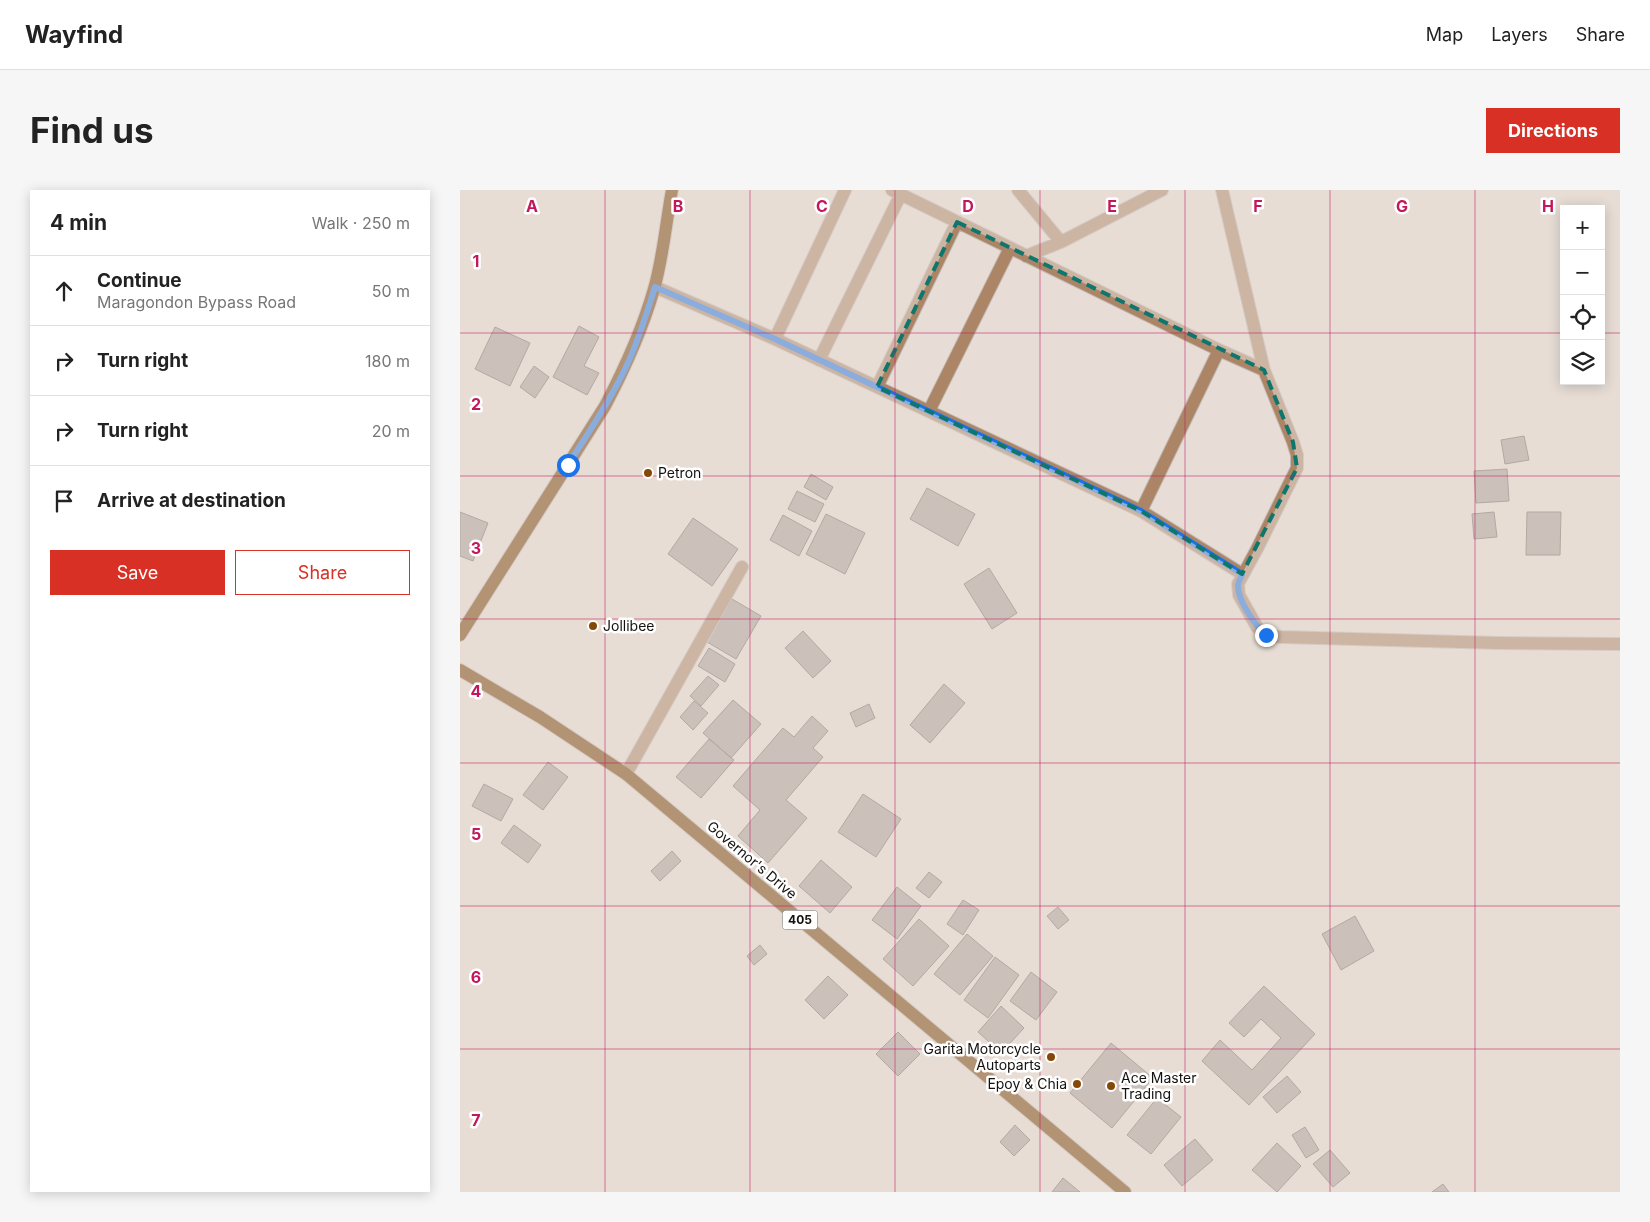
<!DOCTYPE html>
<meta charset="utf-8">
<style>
:root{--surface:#fff;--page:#f6f6f6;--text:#222;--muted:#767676;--line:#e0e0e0;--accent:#d93025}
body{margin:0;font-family:Inter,sans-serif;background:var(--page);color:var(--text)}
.controls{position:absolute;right:15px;top:15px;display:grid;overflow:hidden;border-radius:0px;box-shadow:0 2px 12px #0003}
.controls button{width:45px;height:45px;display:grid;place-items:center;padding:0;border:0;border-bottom:1px solid var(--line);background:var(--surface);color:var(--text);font:25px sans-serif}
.stop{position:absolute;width:15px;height:15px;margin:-11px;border:4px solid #1a73e8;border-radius:50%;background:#fff}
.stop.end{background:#1a73e8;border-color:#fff;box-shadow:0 1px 5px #0008}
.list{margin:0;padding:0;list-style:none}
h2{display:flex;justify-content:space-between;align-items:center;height:65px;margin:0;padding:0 20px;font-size:21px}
h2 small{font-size:16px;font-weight:400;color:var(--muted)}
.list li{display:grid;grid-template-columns:32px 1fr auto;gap:15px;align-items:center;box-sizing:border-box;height:70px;padding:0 20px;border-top:1px solid var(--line)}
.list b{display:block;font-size:19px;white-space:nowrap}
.list p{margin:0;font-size:16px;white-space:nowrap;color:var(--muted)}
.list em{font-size:16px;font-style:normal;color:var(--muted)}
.actions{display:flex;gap:10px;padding:15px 20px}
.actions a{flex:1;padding:11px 0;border:1px solid var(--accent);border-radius:0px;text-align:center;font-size:18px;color:var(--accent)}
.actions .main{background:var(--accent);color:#fff}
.icon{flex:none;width:28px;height:28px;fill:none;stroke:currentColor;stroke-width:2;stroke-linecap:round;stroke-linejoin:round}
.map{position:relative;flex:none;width:1160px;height:1002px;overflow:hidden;border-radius:0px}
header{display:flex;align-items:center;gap:30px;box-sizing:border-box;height:70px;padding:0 25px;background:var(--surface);border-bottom:1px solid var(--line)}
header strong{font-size:24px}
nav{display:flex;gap:28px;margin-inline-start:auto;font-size:18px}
.intro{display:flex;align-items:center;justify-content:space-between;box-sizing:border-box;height:120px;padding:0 30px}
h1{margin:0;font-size:35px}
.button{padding:12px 22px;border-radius:0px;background:var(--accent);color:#fff;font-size:18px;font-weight:700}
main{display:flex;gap:30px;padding:0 30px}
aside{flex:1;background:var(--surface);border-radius:0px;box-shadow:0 2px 12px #0003}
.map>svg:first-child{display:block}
</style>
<header>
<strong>Wayfind</strong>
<nav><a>Map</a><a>Layers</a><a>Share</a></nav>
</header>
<div class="intro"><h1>Find us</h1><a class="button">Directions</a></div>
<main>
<aside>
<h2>4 min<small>Walk · 250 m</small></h2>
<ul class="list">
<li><svg class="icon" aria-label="ahead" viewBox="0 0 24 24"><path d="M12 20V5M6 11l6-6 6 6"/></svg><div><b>Continue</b><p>Maragondon Bypass Road</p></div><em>50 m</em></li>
<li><svg class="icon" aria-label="right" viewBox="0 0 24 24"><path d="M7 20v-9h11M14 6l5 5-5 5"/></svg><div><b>Turn right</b></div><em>180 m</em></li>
<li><svg class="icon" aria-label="right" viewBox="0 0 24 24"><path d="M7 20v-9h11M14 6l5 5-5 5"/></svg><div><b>Turn right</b></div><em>20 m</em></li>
<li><svg class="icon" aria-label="arrive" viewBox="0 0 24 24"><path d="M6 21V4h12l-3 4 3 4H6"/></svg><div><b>Arrive at destination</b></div></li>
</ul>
<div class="actions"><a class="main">Save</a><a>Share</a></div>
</aside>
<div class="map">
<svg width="1160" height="1002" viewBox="0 0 1160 1002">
<rect width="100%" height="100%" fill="#e7ddd6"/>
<path fill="#a9a099" stroke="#736b65" d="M119,136l20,11 -15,29 15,7 -12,22 -34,-18z
M35,137l35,16 -20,43 -35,-17z
M74,176l15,11 -14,21 -15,-11z
M1064,246l5,24 -24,4 -4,-24z
M1047,279l2,32 -33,2 -2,-32z
M351,284l22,13 -7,13 -22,-13z
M467,298l48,26 -17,32 -48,-27z
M337,301l27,13 -9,18 -27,-13z
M0,322l28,11 -15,38 -13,-5z
M1034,322l3,25 -23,2 -2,-25z
M1067,322h34l-1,43h-34z
M366,324l39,19 -20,41 -39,-20z
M323,325l29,16 -13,25 -29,-16z
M233,328l45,31 -26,37 -44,-32z
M529,378l28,45 -25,16 -28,-45z
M272,409l29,17 -25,43 -29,-17z
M343,441l28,30 -18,17 -28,-30z
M249,458l26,16 -10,18 -27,-16z
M248,486l11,9 -18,21 -11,-10z
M484,494l21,19 -35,40 -20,-18z
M273,510l28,24 -30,34 -28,-25z
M234,511l14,12 -15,17 -13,-13z
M409,514l6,14 -19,9 -6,-14z
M352,526l16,15 -15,17 10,9 -37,43 21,18 -39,45 -30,-27 22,-26 -27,-24 50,-58 11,9z
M249,549l25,21 -33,38 -25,-21z
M88,572l20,15 -25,33 -20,-15z
M24,594l29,15 -12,22 -29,-15z
M403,604l38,25 -25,38 -38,-25z
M54,635l27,20 -13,18 -27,-20z
M212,661l9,10 -21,20 -9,-10z
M361,670l31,27 -22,26 -31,-27z
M469,682l13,10 -13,16 -13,-10z
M437,697l24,19 -24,33 -25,-19z
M503,710l16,10 -16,25 -16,-11z
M598,717l11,13 -11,9 -11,-13z
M895,726l19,35 -33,19 -19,-36z
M459,729l30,27 -36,40 -30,-27z
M507,744l26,22 -33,39 -26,-21z
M300,755l7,9 -13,11 -7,-9z
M535,767l24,18 -31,43 -24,-18z
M571,782l26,20 -21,28 -26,-19z
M368,786l20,19 -24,24 -19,-19z
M804,796l51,48 -66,71 -47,-44 18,-21 32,30 29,-32 -20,-19 -17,18 -15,-14z
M541,816l23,22 -23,25 -23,-21z
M438,842l22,22 -22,22 -22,-22z
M651,853l42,35 -41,50 -42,-35z
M827,886l14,16 -24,21 -14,-16z
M697,908l24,19 -30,37 -24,-19z
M555,935l15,15 -16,16 -14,-14z
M845,937l14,23 -13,8 -14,-23z
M735,949l18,21 -31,26 -18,-21z
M817,953l24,23 -24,26 -25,-22z
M870,960l20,23 -17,14 -20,-23z
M603,988l17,14h-28z
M983,994l6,8h-17z"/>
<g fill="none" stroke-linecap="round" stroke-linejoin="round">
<g stroke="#c1b8b2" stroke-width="14">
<path id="minor" d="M558,0l43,52
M762,0l42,180 29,72 4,13v13l-40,81 -19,35 1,11 18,32 8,8 16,2 218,6 121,1
M566,66l35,-14 101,-52
M195,97l120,52 366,172 78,-161 -327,-160
M315,149l70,-149
M759,160l45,20
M359,170l82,-166
M417,197l80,-165
M469,221l81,-163
M681,321l101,63
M166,584l116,-207"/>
</g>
<g stroke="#c1b8b2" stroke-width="14">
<path id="major" d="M0,445l145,-229c20,-38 37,-75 49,-117 9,-31 12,-67 18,-99
M0,480l80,47 86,57 499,418"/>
</g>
<use href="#minor" stroke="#ac8566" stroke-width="12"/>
<use href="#major" stroke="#723c00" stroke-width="12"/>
</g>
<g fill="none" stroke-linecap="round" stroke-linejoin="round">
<path stroke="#1a73e8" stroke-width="6" d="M108,275c20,-32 41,-62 57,-96 13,-26 21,-54 30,-82l120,52 366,172 101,63c-1,4 -4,8 -4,12 0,15 17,39 28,49"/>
</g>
<path d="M0 0H1160V1002H0ZM497,32l307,148 29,72 4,26 -55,106 -101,-63 -264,-124z" fill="#e7ddd6" fill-opacity=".55" fill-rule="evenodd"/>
<path fill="none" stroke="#0f766e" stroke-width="4" stroke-dasharray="10 6" stroke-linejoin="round" d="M497,32l307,148 29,72 4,26 -55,106 -101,-63 -264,-124z"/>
<path fill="none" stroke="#c2185b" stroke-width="1" stroke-opacity="0.55" d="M145,0v1002M290,0v1002M435,0v1002M580,0v1002M725,0v1002M870,0v1002M1015,0v1002M0,143h1104M1141,143h19M0,286h1160M0,429h1160M0,573h1160M0,716h1160M0,859h1160"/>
<g fill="#854806" stroke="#fff" stroke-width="2">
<circle cx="188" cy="283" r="5"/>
<circle cx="133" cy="436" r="5"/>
<circle cx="591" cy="867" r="5"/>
<circle cx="617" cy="894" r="5"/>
<circle cx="651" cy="896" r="5"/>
</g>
<g text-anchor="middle" stroke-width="5" stroke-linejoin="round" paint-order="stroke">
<rect fill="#fff" stroke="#5a5856" stroke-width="1" x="322.5" y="720.5" width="35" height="19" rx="4"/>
<g font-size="12" font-weight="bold" fill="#14110e">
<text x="340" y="734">405</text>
</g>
<g font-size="14" fill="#14110e" stroke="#fff" text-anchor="start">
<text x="198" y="288">Petron</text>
<text x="143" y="441">Jollibee</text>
<text x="581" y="864" text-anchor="end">Garita Motorcycle<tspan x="581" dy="16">Autoparts</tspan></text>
<text x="661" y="893">Ace Master<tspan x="661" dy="16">Trading</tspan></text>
<text x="607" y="899" text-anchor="end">Epoy &amp; Chia</text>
</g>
<g font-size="14" fill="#14110e" stroke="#fff">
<text transform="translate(292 670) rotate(40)" y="5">Governor's Drive</text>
</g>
</g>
<g font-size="16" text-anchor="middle" font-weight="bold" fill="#c2185b" stroke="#fff" stroke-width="5" stroke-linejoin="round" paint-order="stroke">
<text x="72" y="22">A</text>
<text x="218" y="22">B</text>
<text x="362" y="22">C</text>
<text x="508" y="22">D</text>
<text x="652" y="22">E</text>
<text x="798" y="22">F</text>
<text x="942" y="22">G</text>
<text x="1088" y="22">H</text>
<text x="16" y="77">1</text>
<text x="16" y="220">2</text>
<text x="16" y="364">3</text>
<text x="16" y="507">4</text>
<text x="16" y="650">5</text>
<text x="16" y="793">6</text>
<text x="16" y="936">7</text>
</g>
</svg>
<div class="controls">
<button>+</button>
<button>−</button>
<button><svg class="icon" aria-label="locate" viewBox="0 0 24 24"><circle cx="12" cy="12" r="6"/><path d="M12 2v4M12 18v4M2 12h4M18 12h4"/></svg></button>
<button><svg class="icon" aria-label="layers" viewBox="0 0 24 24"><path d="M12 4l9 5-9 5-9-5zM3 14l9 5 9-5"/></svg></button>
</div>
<div class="stop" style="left:108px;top:275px"></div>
<div class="stop end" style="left:806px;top:445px"></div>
</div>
</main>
